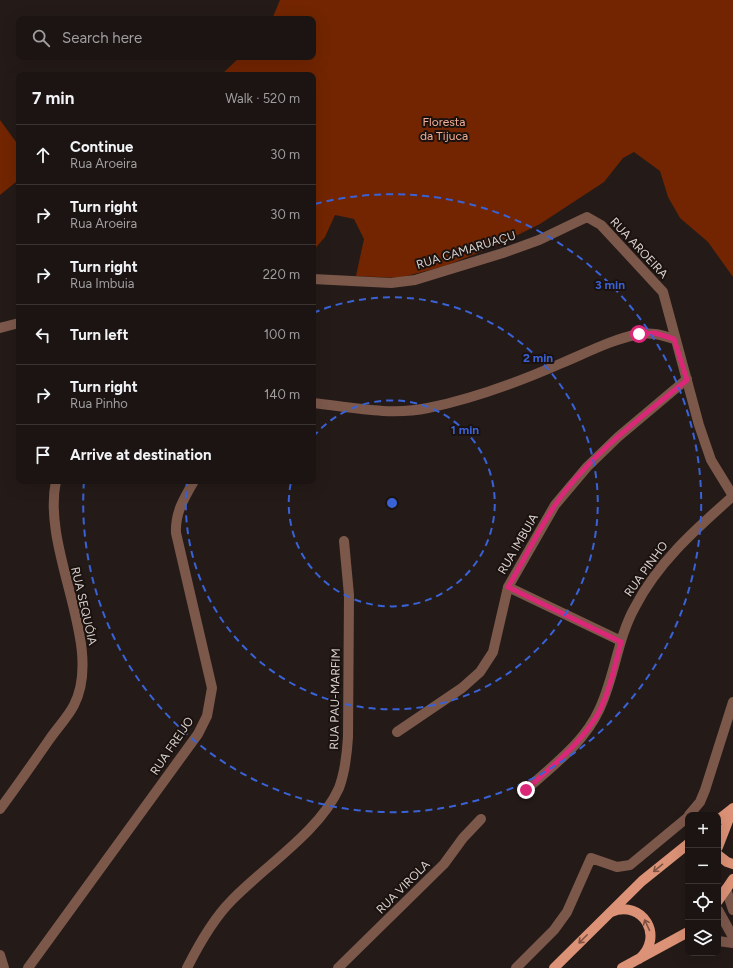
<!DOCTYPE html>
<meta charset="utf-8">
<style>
:root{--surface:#1b1412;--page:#241d1b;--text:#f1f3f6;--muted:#a09e9f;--line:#393332}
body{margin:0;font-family:Figtree,sans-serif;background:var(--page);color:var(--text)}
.controls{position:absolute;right:12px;bottom:12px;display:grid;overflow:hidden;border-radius:8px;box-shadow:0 4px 16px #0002}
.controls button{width:36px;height:36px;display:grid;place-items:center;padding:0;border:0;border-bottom:1px solid var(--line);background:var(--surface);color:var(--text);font:20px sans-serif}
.stop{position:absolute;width:12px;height:12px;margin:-9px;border:3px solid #db2777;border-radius:50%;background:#fff}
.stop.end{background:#db2777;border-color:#fff;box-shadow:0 1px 4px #0008}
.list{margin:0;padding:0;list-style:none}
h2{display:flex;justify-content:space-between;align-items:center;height:52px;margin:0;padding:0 16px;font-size:17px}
h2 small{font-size:13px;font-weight:400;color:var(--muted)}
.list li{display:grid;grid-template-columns:26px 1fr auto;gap:12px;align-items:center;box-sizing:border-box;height:60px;padding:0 16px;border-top:1px solid var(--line)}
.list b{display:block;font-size:15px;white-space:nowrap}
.list p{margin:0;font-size:13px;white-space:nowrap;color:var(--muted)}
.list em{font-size:13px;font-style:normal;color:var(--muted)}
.icon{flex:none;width:22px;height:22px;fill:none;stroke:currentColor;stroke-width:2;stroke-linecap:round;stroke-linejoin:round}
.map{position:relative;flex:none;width:733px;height:968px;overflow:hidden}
.search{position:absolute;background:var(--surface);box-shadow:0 4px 16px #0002;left:16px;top:16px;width:300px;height:44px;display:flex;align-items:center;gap:10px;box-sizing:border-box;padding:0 14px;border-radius:8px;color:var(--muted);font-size:15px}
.panel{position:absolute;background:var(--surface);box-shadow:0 4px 16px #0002;left:16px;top:72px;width:300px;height:412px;border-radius:8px}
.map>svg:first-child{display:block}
</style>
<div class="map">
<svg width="733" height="968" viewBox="0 0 733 968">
<rect width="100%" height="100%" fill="#241b18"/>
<path fill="#722500" d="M280,0h453v277l-25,-35 -28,-24 -12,-21 -8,-26 -26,-19 -11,6 -19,24 -64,42 -47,23 -48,19 -46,12 -43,-2 8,-37 -10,-20 -19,-4 -10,22 -12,14v-176h-92l19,-18h73v-38h-41z
M0,120l19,26 -3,36 -16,13z"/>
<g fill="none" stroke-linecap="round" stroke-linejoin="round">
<path stroke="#7c584b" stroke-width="10" d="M313,279l78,4 24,-3 88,-27 36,-13 48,-23 14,8 62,67 36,133 12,35 22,36
M0,328l19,-5
M313,403c37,4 77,13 115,5 44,-9 93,-27 134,-45 24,-10 51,-24 77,-29 13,-2 23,1 35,5
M508,587l113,54
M397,732l65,-44 18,-16 13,-20 15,-65 47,-82 32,-38 31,-30 69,-58
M526,790c26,-24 58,-47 73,-80 16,-33 18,-71 36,-103 23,-45 61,-78 98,-111
M0,809c17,-23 33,-46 49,-69 8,-12 19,-23 25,-35 31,-60 -33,-154 -18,-224
M689,815l11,-13 5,-12 28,-88
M726,889l7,21
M718,910l15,27
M718,941l15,2
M0,955l4,13
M28,968l170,-234 9,-18 5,-28 -36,-155c-1,-20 8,-35 18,-52
M187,968c12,-24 26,-49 45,-68 32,-33 88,-69 107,-112 6,-16 8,-34 9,-51l1,-142 -5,-54
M338,968l106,-104 19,-26 18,-19
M516,968l38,-38 13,-18 24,-54 26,9 13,-2 58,-48"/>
<path stroke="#dc9276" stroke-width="10" d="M718,820l14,-11
M718,847l15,-39
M718,855l9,7 6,2
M718,901l15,-22
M611,912c32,-13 54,25 28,47
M554,968l88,-87 46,-37
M622,968l66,-36"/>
</g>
<defs><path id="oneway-shaft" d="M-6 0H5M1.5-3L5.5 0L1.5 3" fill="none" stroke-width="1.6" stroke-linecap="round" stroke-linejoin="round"/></defs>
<g stroke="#7c5242">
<use href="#oneway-shaft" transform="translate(658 868) rotate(141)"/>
<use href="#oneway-shaft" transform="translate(647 925) rotate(-115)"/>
<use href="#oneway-shaft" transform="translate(583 939) rotate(135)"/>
</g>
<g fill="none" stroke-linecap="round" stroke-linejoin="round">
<path stroke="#db2777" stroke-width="5" d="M526,790c26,-24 56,-47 73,-78 11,-22 16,-47 22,-70l-113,-55c16,-27 30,-56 47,-82 34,-50 86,-87 132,-125l-13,-41 -19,-6 -16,1"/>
</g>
<g fill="none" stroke="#3962d7" stroke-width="2" stroke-dasharray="7 5">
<path d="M313 437A103 103 0 1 1 291 482"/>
<path d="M313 313A206 206 0 1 1 187 481"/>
<path d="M315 204A309 309 0 1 1 84 481"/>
</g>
<g text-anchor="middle" stroke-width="4" stroke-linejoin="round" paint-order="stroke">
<g font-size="12" fill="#f2ae95" stroke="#1b120f">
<text x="444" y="126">Floresta<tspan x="444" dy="14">da Tijuca</tspan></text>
</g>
<g font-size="12" fill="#d8d2cf" stroke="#1b120f">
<text transform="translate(639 248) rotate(47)" y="4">RUA AROEIRA</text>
<text transform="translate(466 250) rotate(-17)" y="4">RUA CAMARUAÇU</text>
<text transform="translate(518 544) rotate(-60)" y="4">RUA IMBUIA</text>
<text transform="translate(646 569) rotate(-54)" y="4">RUA PINHO</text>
<text transform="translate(84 606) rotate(77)" y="4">RUA SEQUÓIA</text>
<text transform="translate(335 699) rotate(-89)" y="4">RUA PAU-MARFIM</text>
<text transform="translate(172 746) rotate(-56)" y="4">RUA FREIJO</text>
<text transform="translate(403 887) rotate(-45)" y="4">RUA VIROLA</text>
</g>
</g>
<circle cx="392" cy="503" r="6" fill="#3962d7" stroke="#1b120f" stroke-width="2"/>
<g font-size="12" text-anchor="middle" font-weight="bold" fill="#3962d7" stroke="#1b120f" stroke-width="4" stroke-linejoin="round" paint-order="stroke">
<text x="610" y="289">3 min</text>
<text x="538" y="362">2 min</text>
<text x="465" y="434">1 min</text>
</g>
</svg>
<div class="controls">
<button>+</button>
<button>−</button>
<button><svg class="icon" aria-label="locate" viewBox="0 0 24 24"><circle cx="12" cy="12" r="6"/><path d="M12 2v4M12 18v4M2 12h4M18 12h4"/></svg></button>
<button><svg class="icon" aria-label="layers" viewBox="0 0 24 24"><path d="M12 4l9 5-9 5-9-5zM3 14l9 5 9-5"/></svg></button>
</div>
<div class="stop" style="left:639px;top:334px"></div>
<div class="stop end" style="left:526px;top:790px"></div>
<div class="search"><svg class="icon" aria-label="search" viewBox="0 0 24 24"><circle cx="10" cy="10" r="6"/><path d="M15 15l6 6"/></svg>Search here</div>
<section class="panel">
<h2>7 min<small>Walk · 520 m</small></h2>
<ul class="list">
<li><svg class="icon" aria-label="ahead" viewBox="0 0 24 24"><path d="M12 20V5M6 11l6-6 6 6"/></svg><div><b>Continue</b><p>Rua Aroeira</p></div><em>30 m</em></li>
<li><svg class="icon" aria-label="right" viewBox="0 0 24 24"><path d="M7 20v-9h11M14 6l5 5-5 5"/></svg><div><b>Turn right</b><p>Rua Aroeira</p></div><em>30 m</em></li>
<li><svg class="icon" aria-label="right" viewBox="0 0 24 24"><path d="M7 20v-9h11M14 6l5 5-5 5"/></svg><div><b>Turn right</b><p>Rua Imbuia</p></div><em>220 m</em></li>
<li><svg class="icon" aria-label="left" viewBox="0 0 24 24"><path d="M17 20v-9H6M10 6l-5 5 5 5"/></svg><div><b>Turn left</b></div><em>100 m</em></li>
<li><svg class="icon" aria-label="right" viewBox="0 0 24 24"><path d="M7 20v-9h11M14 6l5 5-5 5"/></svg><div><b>Turn right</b><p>Rua Pinho</p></div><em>140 m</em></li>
<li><svg class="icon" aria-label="arrive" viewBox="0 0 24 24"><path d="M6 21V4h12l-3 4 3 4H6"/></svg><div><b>Arrive at destination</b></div></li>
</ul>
</section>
</div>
